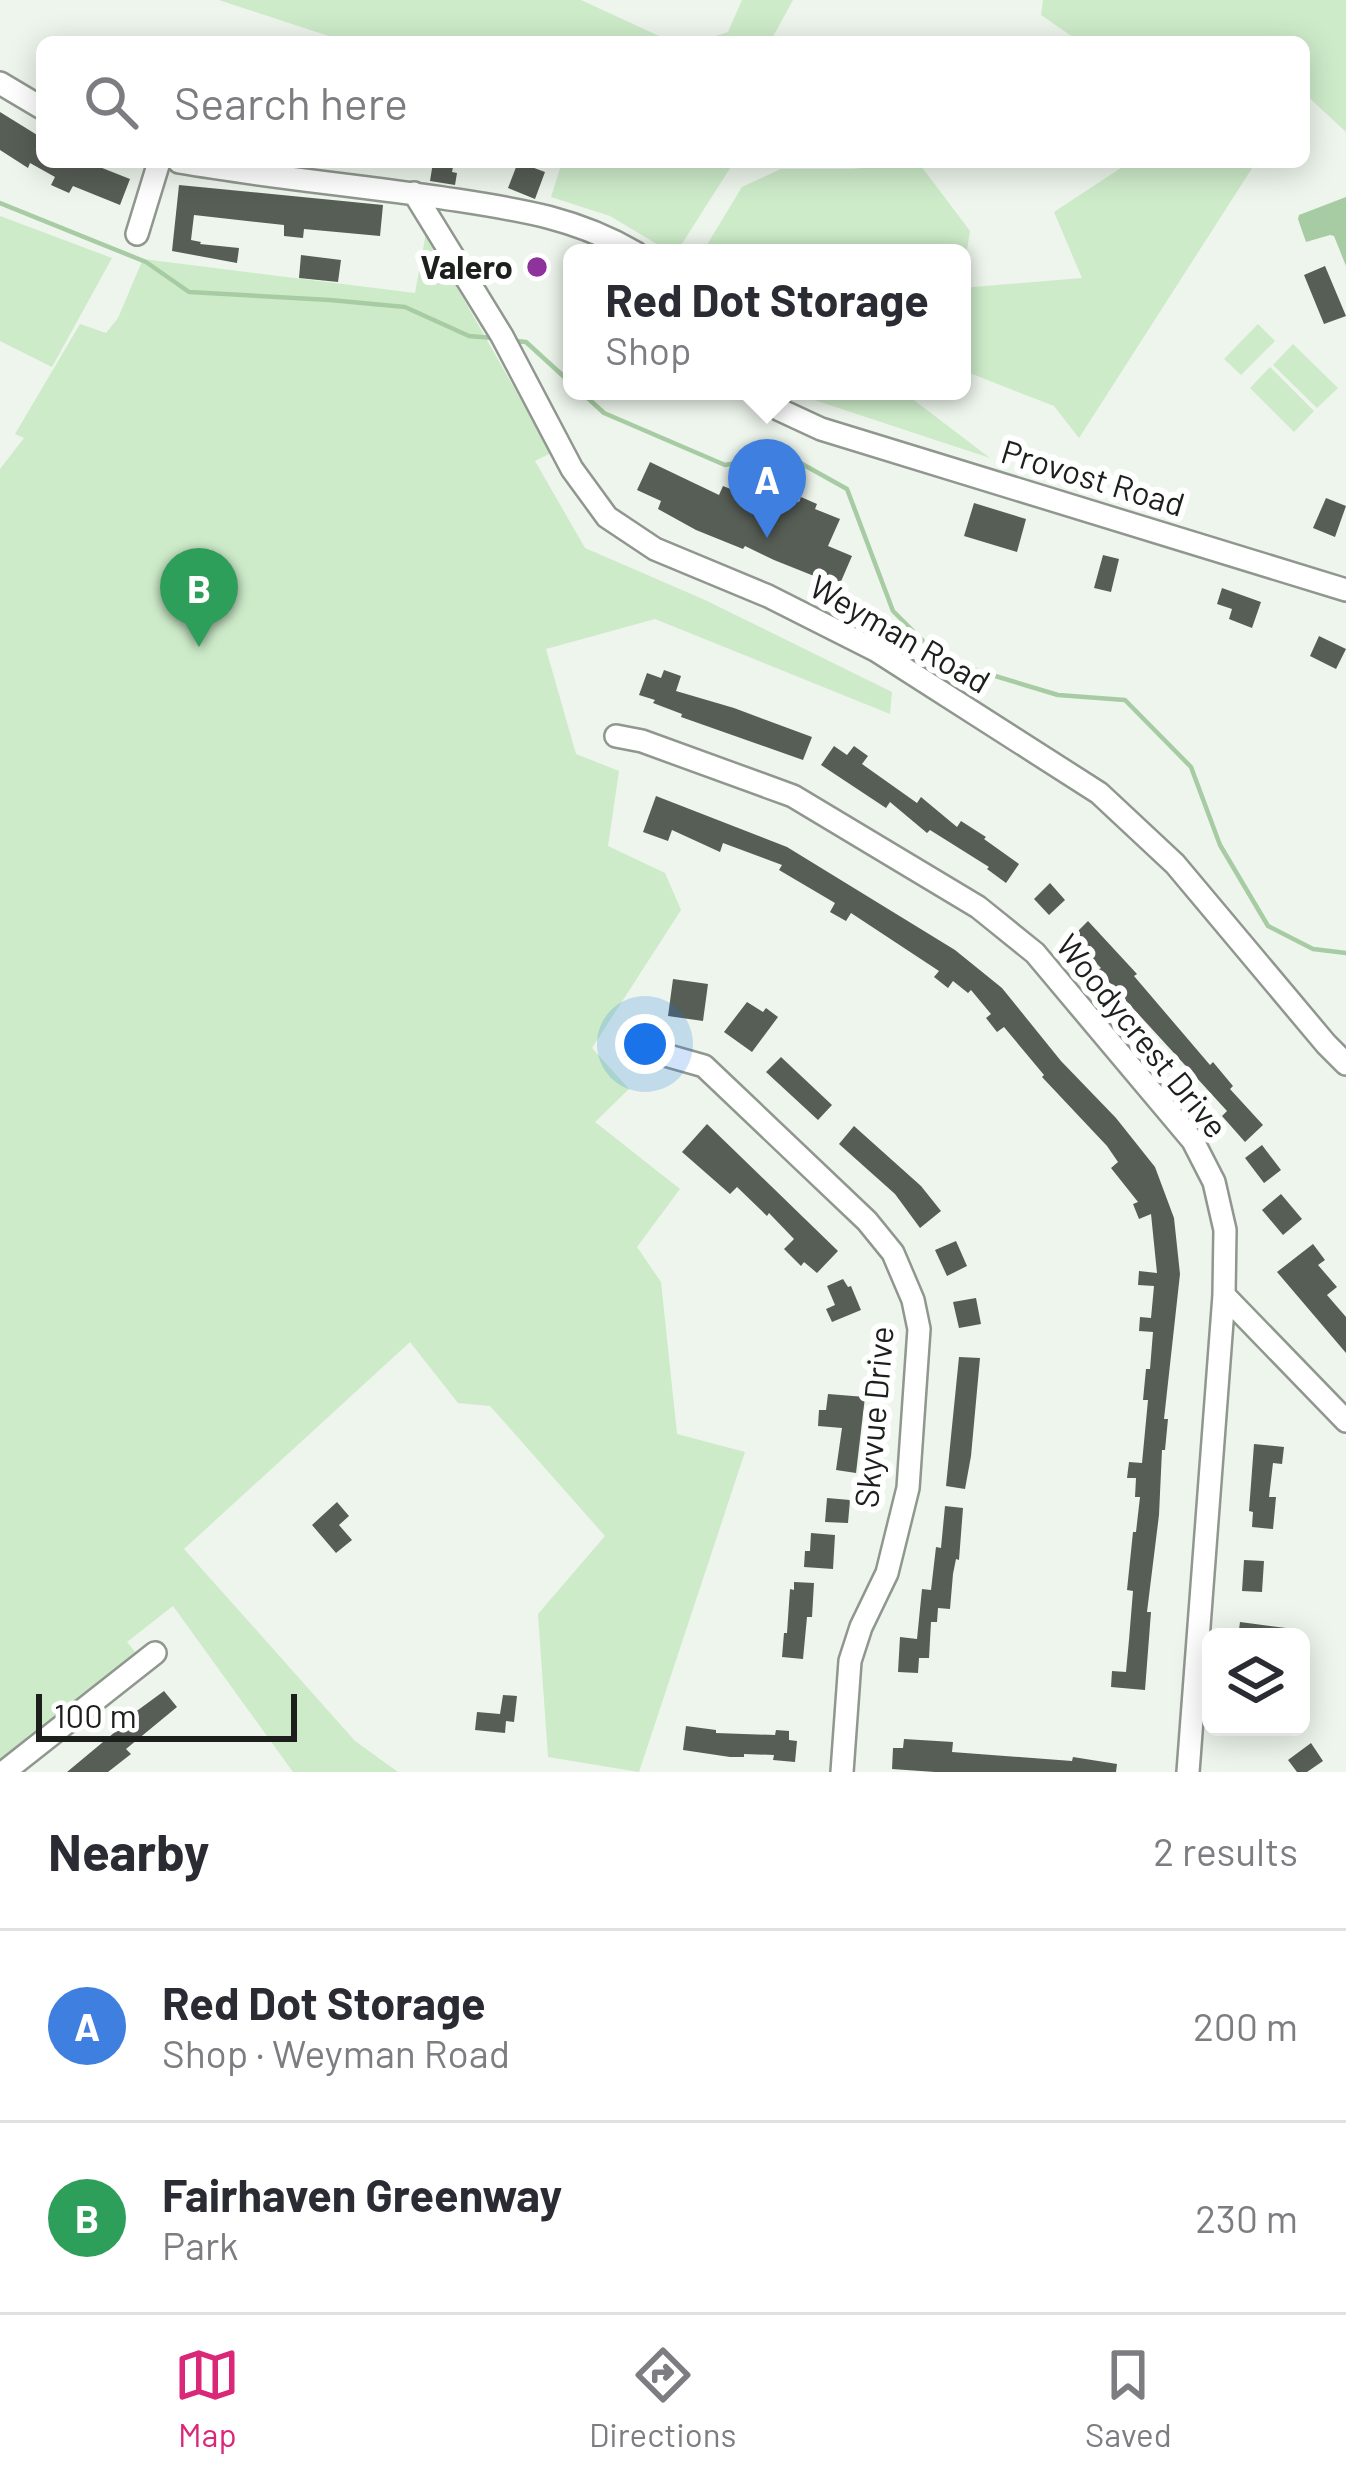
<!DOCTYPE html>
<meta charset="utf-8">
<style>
:root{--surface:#fff;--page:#f2f2f3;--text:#2b2b33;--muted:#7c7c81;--line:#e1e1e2;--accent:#db2777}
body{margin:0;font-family:Barlow,sans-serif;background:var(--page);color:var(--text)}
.controls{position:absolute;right:36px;bottom:36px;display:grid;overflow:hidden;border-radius:18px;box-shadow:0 6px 30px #0003}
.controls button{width:108px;height:108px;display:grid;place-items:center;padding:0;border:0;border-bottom:3px solid var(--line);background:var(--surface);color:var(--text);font:60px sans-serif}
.scale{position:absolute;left:36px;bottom:30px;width:261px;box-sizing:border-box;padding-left:12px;border:6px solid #1c1f1c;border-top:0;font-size:33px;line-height:42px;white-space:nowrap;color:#1c1f1c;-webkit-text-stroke:9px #fff;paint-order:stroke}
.you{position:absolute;left:645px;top:1044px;width:42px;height:42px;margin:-30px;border:9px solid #fff;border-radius:50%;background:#1a73e8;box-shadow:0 0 0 18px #1a73e833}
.badge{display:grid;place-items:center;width:78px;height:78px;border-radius:50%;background:var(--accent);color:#fff;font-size:39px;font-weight:700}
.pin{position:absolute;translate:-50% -99px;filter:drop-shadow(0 3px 6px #0008)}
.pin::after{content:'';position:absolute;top:63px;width:42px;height:36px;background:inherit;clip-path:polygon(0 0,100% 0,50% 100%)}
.popup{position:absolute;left:563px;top:244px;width:408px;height:156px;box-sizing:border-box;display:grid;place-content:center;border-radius:18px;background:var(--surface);filter:drop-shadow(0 3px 9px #0005);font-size:39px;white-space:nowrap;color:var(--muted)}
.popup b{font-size:45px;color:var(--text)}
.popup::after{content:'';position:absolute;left:50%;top:100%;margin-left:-24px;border:24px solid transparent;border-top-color:var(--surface)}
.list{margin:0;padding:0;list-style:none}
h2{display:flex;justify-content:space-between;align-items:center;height:156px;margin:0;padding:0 48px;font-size:51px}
h2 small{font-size:39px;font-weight:400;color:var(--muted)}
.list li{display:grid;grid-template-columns:78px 1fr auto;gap:36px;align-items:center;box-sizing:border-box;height:192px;padding:0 48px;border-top:3px solid var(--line)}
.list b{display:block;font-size:45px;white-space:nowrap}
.list p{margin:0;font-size:39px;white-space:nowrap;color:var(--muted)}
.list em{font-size:39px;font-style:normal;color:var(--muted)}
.icon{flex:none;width:66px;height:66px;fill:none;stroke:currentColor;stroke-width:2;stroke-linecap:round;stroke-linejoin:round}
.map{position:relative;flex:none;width:1346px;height:1772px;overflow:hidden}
.search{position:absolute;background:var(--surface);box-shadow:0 6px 30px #0003;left:36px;right:36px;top:36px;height:132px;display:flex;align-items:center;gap:30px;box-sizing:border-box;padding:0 42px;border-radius:18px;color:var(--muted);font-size:45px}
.sheet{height:540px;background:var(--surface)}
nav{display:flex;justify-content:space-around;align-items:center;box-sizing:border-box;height:168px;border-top:3px solid var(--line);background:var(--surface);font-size:33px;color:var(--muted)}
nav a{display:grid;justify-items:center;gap:6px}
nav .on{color:var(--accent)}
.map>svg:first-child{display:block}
</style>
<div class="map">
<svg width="1346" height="1772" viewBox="0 0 1346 1772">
<rect width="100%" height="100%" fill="#edf5ec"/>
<path fill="#cdebc9" d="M219,0h362l91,42h-325z
M742,0h51l-23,42h-72l30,-10z
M1043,0h303v132l-42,-39v-51h-224l-39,-27z
M562,162h172l-58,91h-4l-62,-37 -59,-19z
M918,162l52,69 -8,50v-28h-260l40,-66 39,-18h72z
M1130,162h126l-177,276 -25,-32 -92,-36v-82l120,-10 -28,-66z
M0,216l112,42 -60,109 -52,-26z
M426,233l125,220 -16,8 50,87 120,52 187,92 -2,22 -235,-95 -109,30 30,105 43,17 -11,75 57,27 16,37 -89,138 37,41 -34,33 85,67 -43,58 24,35 16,152 68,18 -106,320 -91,-15 -10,-143 67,-78 -115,-130 -32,-3 -48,-61 -226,207 171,192 43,31h-105l-120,-166 -46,36 9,11 -136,112v-1296l24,-31 -9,-4 65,-110 26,9 12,-15 25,-59 272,34z
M1258,324l17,17 -34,34 -17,-16z
M1293,344l45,44 -21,20 -44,-43z
M1270,367l44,44 -20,21 -44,-44z
M796,391h106l88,67 -188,-62z"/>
<path fill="#a7cca3" d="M1346,197v69l-12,-30 -4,-1 -24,7 -8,-23 1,-4z"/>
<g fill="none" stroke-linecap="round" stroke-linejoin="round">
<path stroke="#a7cca3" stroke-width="4.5" d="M0,203l146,59 43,30 141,8 75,7 64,29 24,2
M516,341l10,1 46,42
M580,391l24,22 121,52 61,-10 61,34 46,122 49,49 116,35 67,5 66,67 29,78 48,81 45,23 33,4"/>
</g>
<path fill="#575e56" d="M0,112l42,26v24h45l43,17 -10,26 -47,-19 -4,7 -18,-8 4,-8 -25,-14 -2,5 -28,-18z
M433,162h21l-2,10 5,1 -2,12 -25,-4z
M518,162l27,10 -10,27 -27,-11z
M179,185l204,20 -3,31 -76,-7 -1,9 -19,-2v-11l-90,-10 -3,25 10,2 -1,2 39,4 -2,15 -65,-12z
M301,255l40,5 -3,22 -39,-4z
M1325,266l21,50 -22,8 -20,-49z
M650,462l69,33 4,-9 23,9 2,-6 25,10 3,-7 23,10 2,-5 16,7 -2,5 25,10 -12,27 24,10 -13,30 -65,-26 -29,-14 -2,3 -47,-19 -38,-21 3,-8 -24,-11z
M1326,498l20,8 -11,31 -22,-9z
M974,503l52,16 -9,33 -53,-16z
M1103,555l16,4 -8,33 -17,-4z
M1222,588l39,14 -9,26 -23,-9 3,-10 -15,-5z
M1319,636l27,13 -10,20 -26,-13z
M664,670l17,6 -5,15 58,17 78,29 -9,23 -122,-43 1,-3 -29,-11 2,-3 -16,-5 8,-22 14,5z
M834,746l13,9 7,-9 14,10 -6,8 55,39 4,-6 36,30 4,-6 25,16 -2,2 35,25 -13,19 -19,-14 2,-2 -59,-37 -3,3 -37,-31 -4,6 -65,-43z
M656,796l131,51 168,103 47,38 59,73 55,57 39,49 19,51 6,56 -16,145h4l-3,31h-3l-3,65 -12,97h4l-6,78 -34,-3 1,-16 14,1 3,-32 4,-49 -6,-1 6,-58h3l4,-35h-5l1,-19h-9l2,-16 13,1 6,-63h-5l3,-31h4l3,-37 -14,-1 1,-14 11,1 3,-32 -16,-1 1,-14 18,2 -6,-59 -12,5 -6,-15 5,-2 -27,-34 7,-6 -11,-16 -65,-69 2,-2 -40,-48 -7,5 -11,-14 5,-4 -20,-24 -3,3 -15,-12 -5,7 -14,-11 5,-6 -88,-58 -5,8 -16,-9 5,-9 -56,-33 3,-5 -59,-22 -3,9 -48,-22 -4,11 -25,-9z
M1050,883l15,17 -16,15 -15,-16z
M1088,921l49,53 -3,2 76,89 3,-3 20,24 -3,3 33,36 -18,17 -23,-26 5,-5 -129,-141 3,-2 -30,-30z
M673,979l35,5 -5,37 -35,-5z
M747,1002l16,10 3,-4 12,9 -26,35 -28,-20z
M781,1057l51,48 -14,15 -52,-48z
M707,1124l131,127 -21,22 -13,-11 -3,4 -17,-17 10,-10 -25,-26 -2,3 -30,-29 -7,7 -48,-42z
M854,1126l67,60 20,25 -21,17 -25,-34 -56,-50z
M1262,1145l19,25 -17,13 -19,-25z
M1281,1194l21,25 -19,16 -21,-25z
M956,1241l11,25 -20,10 -12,-26z
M1313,1244l12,16 -7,5 19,22 -10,8 19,22v36l-69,-81z
M843,1279l5,8 3,-1 10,24 -29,12 -6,-13 9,-4 -8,-19z
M976,1298l5,26 -22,4 -6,-26z
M959,1357l21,1 -9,98 -6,33 -19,-3z
M828,1394l37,3 -9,76 -20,-3 6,-42 -24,-2 1,-16h7z
M1254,1444l30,3 -2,17 -9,-1 -4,34h7l-3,32 -21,-2 1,-15 -4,-1z
M827,1498l23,2 -2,23 -23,-1z
M337,1502l12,14 -10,9 13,15 -16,13 -24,-28z
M945,1506l18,2 -4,52 -3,-1 -3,15 -3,35 -12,-1 -1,14h-6l-2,36h-10l-1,15 -20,-1 2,-35 17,2 5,-50 9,1 5,-43 5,1z
M811,1533l24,2 -2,34 -29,-2 1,-16h5z
M1244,1560l20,1 -2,31 -20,-1z
M794,1582l20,1 -2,34h-5l-4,42 -21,-2 2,-24h3l3,-44 4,1z
M1240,1622l46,6 -1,9h-47z
M164,1691l13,16 -51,42 5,5 -23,18h-41l54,-45 -2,-3z
M503,1695l14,1 -3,26 -8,-1 -1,12 -30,-3 2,-18 23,2z
M686,1726l30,4v3l59,2 1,-5 13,1v9l8,1 -2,21 -22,-2 1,-5 -30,-1v3h-14l-47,-7z
M904,1739l49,3 -1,10 120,9 1,-4 44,7 -1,8h-181l-43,-3 1,-21h10z
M1311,1743l12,18 -16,11h-10l-9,-12z"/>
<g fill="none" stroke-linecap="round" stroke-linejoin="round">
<g stroke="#8f978e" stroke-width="26">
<path id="minor" d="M0,83l42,25
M179,162c87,15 176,23 264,36 71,11 130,18 193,55
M414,193l88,143 70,133 35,48 48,32 113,47 109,55 222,142 76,71 151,180 20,20
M137,234l22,-72
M759,391l21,19 41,19 525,161
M616,736l26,5 151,55 185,111 57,46 158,188 21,41 11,48 -1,65 -36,477
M637,1047l67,19 163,155 26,32 20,47 6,29 -11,159 -21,85 -26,54 -11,34 -8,111
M1224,1295l122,126
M4,1772l151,-119"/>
</g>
<use href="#minor" stroke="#fff" stroke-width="21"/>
</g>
<circle fill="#8e329c" stroke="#fff" stroke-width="4.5" cx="537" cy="267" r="12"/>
<g text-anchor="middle" stroke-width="12" stroke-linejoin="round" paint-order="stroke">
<g font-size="33" font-weight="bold" fill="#1c1f1c" stroke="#fff" text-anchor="end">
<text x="513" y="279">Valero</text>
</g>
<g font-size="33" fill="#1c1f1c" stroke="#fff">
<text transform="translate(1093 478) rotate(17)" y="12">Provost Road</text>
<text transform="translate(900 634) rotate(30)" y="12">Weyman Road</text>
<text transform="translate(1142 1036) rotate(51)" y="12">Woodycrest Drive</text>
<text transform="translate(874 1417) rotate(-85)" y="12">Skyvue Drive</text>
</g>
</g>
</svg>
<div class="controls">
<button><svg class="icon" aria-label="layers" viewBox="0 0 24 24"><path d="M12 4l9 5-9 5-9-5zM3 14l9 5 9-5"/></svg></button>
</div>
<div class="scale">100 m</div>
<div class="you"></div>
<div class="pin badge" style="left:767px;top:538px;background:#3f7fe0">A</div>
<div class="popup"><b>Red Dot Storage</b>Shop</div>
<div class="pin badge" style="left:199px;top:647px;background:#2e9e5b">B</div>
<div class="search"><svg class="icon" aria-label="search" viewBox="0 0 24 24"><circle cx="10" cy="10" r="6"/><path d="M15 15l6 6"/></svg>Search here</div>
</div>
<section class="sheet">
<h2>Nearby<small>2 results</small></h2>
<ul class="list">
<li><span class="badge" style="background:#3f7fe0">A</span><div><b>Red Dot Storage</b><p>Shop · Weyman Road</p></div><em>200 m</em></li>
<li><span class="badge" style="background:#2e9e5b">B</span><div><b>Fairhaven Greenway</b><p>Park</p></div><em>230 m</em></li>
</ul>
</section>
<nav>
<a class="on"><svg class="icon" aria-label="map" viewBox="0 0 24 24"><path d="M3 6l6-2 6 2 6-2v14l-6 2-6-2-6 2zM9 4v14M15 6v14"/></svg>Map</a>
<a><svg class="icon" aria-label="directions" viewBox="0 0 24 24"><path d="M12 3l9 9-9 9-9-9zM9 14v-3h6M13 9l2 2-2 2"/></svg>Directions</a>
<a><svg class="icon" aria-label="saved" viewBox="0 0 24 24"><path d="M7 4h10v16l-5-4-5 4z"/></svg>Saved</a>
</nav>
